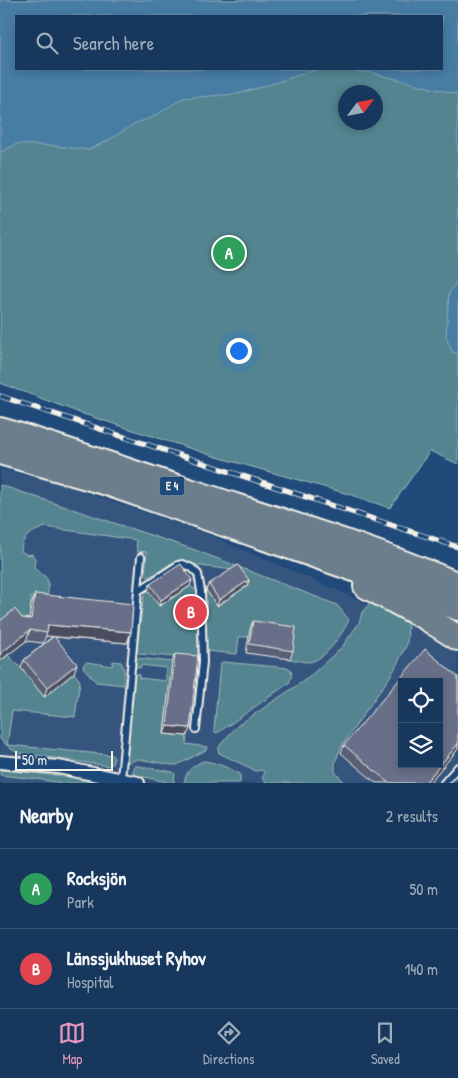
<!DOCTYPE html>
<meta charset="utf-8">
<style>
:root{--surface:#17385c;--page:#203f62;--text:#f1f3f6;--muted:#9eacbb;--line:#365272;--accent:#e797bd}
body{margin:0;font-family:"Patrick Hand",sans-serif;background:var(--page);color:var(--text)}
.controls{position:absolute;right:15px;bottom:15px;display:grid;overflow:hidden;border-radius:0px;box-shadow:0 2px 8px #0003}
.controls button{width:45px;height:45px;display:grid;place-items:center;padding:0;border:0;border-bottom:1px solid var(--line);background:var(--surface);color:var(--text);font:25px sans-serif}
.compass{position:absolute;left:338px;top:85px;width:45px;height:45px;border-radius:50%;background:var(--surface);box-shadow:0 2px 8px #0003;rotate:58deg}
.scale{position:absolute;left:15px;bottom:12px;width:98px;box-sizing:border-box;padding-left:5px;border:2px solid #f4f1e8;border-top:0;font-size:14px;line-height:18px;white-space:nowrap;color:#f4f1e8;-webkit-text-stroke:4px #1f4a7a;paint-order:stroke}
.you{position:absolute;left:238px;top:350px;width:18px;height:18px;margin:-12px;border:4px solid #fff;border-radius:50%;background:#1a73e8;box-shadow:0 0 0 8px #1a73e833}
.badge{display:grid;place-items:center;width:32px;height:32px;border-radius:50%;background:var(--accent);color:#fff;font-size:16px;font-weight:700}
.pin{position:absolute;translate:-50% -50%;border:2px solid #fff;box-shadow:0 1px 5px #0006}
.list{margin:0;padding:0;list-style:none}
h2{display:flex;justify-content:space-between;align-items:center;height:65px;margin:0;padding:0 20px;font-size:21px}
h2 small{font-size:16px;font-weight:400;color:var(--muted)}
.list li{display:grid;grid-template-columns:32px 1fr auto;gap:15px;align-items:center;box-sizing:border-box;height:80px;padding:0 20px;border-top:1px solid var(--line)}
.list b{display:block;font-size:19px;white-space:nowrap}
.list p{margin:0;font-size:16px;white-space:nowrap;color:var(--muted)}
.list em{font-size:16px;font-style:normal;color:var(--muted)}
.icon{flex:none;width:28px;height:28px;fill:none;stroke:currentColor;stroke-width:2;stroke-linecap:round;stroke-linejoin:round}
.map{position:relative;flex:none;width:458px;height:783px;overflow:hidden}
.search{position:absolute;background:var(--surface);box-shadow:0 2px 8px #0003;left:15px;right:15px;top:15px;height:55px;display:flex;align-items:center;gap:12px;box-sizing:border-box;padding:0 18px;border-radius:0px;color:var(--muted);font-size:19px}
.sheet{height:225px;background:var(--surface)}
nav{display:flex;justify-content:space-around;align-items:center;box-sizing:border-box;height:70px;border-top:1px solid var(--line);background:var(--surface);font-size:14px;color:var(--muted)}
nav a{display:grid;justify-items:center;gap:2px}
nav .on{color:var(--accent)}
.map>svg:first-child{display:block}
</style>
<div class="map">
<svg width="458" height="783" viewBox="0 0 458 783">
<rect width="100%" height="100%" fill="#1f4a7a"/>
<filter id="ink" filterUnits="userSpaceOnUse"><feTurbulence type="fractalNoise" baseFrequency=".02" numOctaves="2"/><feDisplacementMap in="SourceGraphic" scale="10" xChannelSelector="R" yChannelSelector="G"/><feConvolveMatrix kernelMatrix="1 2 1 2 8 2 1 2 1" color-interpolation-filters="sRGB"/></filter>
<g filter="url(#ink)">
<path fill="#35557e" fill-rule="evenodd" d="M0,469l58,14 144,49 146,63 69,34 32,19 9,6v129h-458zM402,682h37v82h-37z"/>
<path fill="#52848f" stroke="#a3babc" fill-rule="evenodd" d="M0,0h458v464l-28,-13 -40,57 -42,-14 -131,-37 -137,-44 -80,-30zM16,16h426v53h-426zM346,92h30v30h-30z
M0,485l195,65 142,55 12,15c-7,14 -23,40 -40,42 -6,0 -13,-2 -19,-3l3,-23 -43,-6 -1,7h-10l-2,17 -32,-3 -1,-59 2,-4h3l27,-17c-12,-3 -24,-3 -35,-5 -9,-1 -16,-7 -26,-4 -10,3 -17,12 -28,15l-2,-3 2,-22 -10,-1 -1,-11 -91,-13c-12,5 -23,8 -24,24l6,4 5,-1 3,5 -1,8c9,13 16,4 14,26l-4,4h-13v8l-3,25 -28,-1z
M190,586l8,5v68l-58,-5 -3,-3v-5l7,-51 4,-5 12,16z
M370,603l31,14 7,9 -1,18 -14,28 -52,75 -6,16v9l10,11h-79l-4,-5c2,-3 3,-5 0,-8l-6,1 -37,-18 -1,-3 3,-6 16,-18 71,-48 34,-31 17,-24 3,-10z
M8,655l13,13 53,5 6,8 -5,36 -63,-6 -5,34 105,10 2,3 -2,6 -3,2 -90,-13 -8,-4 -11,-10v-78z
M137,658l35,4 -8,71 23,3 -1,8 21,3 -1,3 -29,15h-4l-35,-6 -12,4 8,-89h5v4l27,3v-13l-25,-3 -1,3 -5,-1v-7z
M113,661l8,1 3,6v17l-28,-3 -13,-15 1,-3 3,-2 25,4z
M223,662l66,6c5,5 2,10 0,15l-70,49 -3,1 -2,-3 6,-66z
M203,761c13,1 26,7 37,13v9h-56c3,-13 7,-16 19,-22z
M135,766h3l35,6 2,2 -1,8 -3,1 -39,-9z
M0,770l64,6 33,7h-35l-26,-4 -36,-4z"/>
<path fill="#467ba3" stroke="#8caabf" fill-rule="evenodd" d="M0,0h458v95l-2,-1 -88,-22 -53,-2 -40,13 -38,11 -54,4 -30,19 -19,7 -27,17 -19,9 -31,-4 -40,-2 -17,8zM16,16h426v53h-426z
M457,281h1v71l-5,1 -7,-15 3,-45z"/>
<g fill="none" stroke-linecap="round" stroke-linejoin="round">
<g stroke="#f4f1e8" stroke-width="10">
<path id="lane" d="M138,591l40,-26 5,-1 9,4 6,6 3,17 2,71 -7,67
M121,779l20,-222
M444,783l14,-16"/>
</g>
<g stroke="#f4f1e8" stroke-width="16">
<path id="street" d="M0,762l58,5 80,16"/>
</g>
<g stroke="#f4f1e8" stroke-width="28">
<path id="highway" d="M0,430c65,18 128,42 192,62 89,29 179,56 266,93
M0,452l104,30 319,111 35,15
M366,586l62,33 30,19"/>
</g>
<use href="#lane" stroke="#1f4a7a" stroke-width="6"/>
<use href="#street" stroke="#1f4a7a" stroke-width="12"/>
<use href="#highway" stroke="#6c7d8b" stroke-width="24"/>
<g stroke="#f4f1e8" stroke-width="5.5">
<path id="rail" d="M0,396l458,151"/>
</g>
<use href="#rail" stroke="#1f4a7a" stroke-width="4" stroke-dasharray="11" stroke-linecap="butt"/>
</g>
<path fill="#596076" stroke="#f4f1e8" d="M249,580l-2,6 -30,20 -11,-16 3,-6z
M150,584l40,2 -31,20 -11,-16z
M35,594l96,38 -4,11 -73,-6 20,36 -30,24 -23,-29 3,-8 29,-24h-7l-3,7 -17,-2 -26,20v-40l22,-3 7,1 2,-14z
M253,621l40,30 -3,8 -44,-6 4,-24z
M175,654l12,82 -23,-2 8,-72z
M458,677v72l-29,34h-53l-35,-30 3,-8z"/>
<path fill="#494e60" stroke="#f4f1e8" d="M192,580l-2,6 -31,20 2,-6z
M249,580l-2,6 -30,20 2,-6z
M48,625l83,7 -4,11 -81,-7z
M30,630l-4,11 -26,20v-7z
M77,664l-3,9 -30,24 3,-9z
M167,726l23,2 -3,8 -23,-2z
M458,744v5l-29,34h-4z"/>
<path fill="#687089" stroke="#f4f1e8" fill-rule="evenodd" d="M181,564l11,16 -31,20 -11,-16z
M238,565l11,15 -30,20 -10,-16z
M35,594l98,10 -2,28 -83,-7 -1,8 -17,-3 -30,24v-33l15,-12 7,9 9,1z
M253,621l43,6 -3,24 -44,-7z
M54,636l23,28 -30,24 -23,-28z
M425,649l33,28v67l-33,39h-36l-45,-38zM402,682h37v82h-37z
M175,654l23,2 -8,72 -23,-2z"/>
</g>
<g text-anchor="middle" stroke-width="4" stroke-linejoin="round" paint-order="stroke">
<rect fill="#1f4a7a" stroke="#b4bfc7" stroke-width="1" x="159.5" y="476.5" width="25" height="19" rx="4"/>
<g font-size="12" font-weight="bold" fill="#f4f1e8">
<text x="172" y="490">E 4</text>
</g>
</g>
</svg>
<div class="controls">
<button><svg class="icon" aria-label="locate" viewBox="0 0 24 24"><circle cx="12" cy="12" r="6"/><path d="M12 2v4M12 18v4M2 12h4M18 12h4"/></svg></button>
<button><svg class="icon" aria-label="layers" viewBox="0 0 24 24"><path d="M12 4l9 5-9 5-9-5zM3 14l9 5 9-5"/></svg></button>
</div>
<svg class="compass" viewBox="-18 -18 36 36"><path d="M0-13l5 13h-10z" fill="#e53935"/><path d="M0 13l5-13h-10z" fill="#9eacbb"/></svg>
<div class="scale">50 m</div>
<div class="you"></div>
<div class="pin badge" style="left:229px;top:253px;background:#2e9e5b">A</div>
<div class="pin badge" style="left:191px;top:612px;background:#e0444e">B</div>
<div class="search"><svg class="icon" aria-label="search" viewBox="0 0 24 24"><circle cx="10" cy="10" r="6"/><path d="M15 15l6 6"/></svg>Search here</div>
</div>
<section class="sheet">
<h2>Nearby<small>2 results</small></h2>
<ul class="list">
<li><span class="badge" style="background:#2e9e5b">A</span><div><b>Rocksjön</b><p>Park</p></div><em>50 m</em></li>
<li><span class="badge" style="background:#e0444e">B</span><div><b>Länssjukhuset Ryhov</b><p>Hospital</p></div><em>140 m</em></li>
</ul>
</section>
<nav>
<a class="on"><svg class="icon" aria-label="map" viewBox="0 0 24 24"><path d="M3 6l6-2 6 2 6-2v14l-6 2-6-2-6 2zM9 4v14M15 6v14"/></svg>Map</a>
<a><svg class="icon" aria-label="directions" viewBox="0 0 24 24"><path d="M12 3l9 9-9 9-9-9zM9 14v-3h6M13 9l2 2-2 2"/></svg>Directions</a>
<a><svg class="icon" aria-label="saved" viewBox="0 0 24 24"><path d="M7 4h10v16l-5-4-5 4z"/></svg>Saved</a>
</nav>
